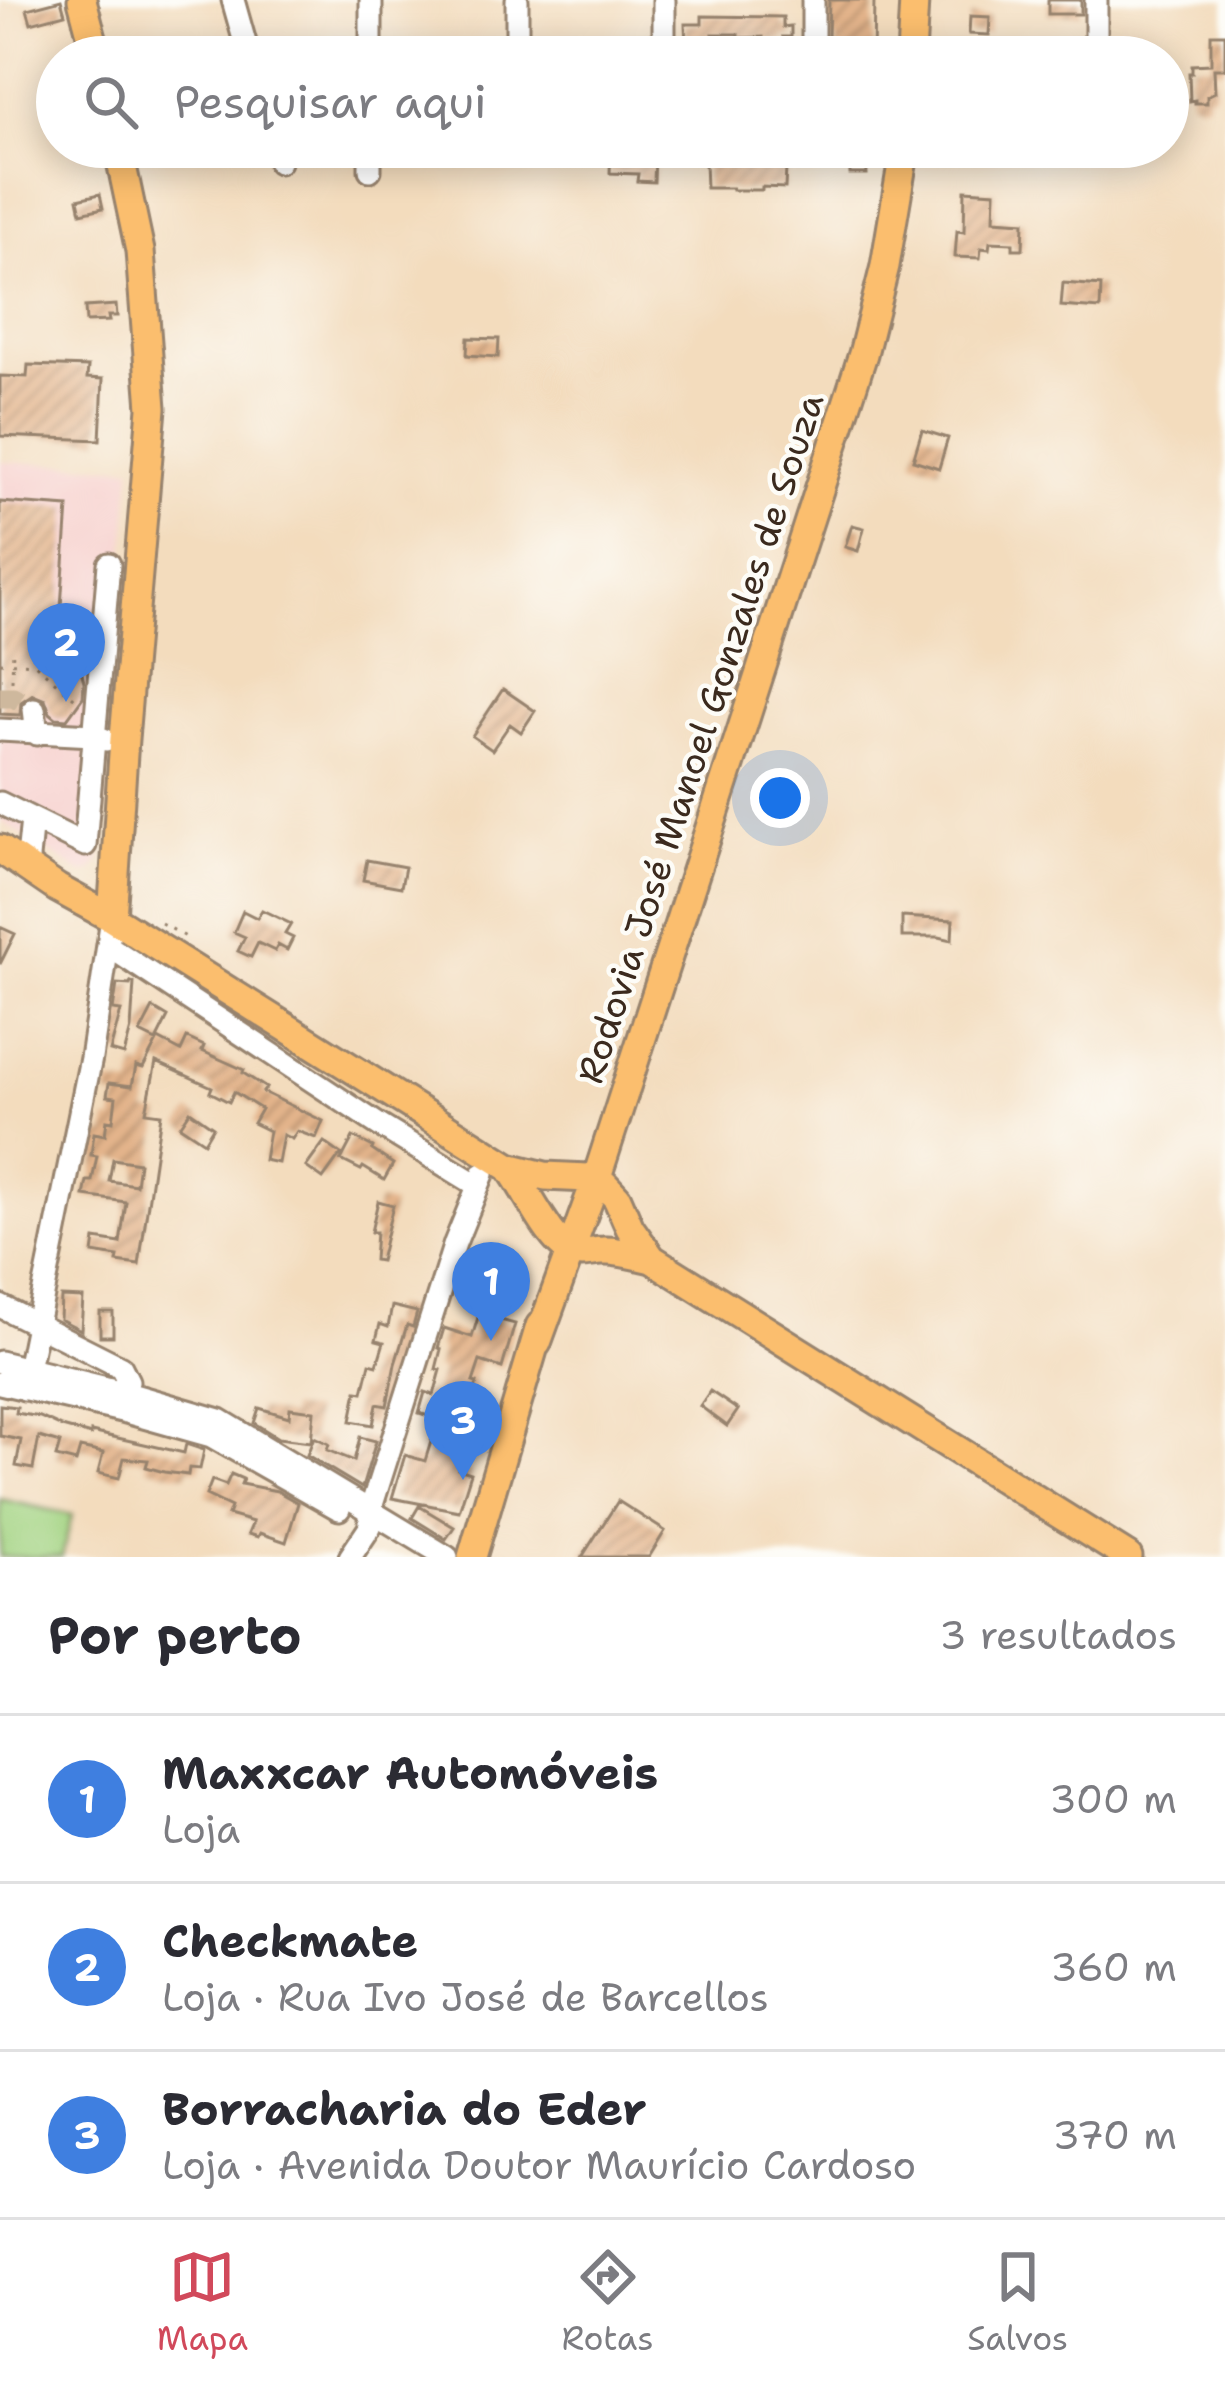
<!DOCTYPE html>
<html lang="pt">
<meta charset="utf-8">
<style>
:root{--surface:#fff;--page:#f7f7f7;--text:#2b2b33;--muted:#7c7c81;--line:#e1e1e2;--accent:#d1495b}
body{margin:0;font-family:"Shantell Sans",sans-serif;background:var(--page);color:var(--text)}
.you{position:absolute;left:780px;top:798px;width:42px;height:42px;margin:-30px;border:9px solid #fff;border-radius:50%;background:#1a73e8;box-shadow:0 0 0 18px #1a73e833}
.badge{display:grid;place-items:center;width:78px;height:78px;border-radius:50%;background:var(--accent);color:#fff;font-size:39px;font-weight:700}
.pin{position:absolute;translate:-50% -99px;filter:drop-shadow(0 3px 6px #0008)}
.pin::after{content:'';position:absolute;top:63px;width:42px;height:36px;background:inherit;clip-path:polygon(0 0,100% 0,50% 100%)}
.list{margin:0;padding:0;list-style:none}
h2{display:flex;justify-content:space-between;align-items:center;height:156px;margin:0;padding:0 48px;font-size:51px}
h2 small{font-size:39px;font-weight:400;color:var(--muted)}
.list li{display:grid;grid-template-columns:78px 1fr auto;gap:36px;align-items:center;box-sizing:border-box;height:168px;padding:0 48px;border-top:3px solid var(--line)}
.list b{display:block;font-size:45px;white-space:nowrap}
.list p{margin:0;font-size:39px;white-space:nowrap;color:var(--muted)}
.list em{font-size:39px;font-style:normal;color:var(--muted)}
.icon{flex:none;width:66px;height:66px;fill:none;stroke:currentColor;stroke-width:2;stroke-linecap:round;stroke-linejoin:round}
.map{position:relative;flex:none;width:1225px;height:1557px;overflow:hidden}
.search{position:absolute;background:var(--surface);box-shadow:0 6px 30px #0003;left:36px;right:36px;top:36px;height:132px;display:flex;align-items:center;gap:30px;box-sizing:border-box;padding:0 42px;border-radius:66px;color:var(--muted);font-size:45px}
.sheet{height:660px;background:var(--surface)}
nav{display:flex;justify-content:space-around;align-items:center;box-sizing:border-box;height:168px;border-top:3px solid var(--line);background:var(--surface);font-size:33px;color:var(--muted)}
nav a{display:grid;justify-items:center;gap:6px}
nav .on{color:var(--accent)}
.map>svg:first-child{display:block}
</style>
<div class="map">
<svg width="1225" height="1557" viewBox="0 0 1225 1557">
<defs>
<pattern id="building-hatch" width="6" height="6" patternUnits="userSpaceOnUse" patternTransform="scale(3)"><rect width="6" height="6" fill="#e3b48b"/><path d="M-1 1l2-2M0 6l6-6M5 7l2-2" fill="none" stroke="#b99371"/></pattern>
</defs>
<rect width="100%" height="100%" fill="#fdfcf7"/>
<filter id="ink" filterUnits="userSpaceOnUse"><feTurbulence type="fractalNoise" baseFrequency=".00833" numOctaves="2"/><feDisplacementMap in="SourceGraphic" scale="24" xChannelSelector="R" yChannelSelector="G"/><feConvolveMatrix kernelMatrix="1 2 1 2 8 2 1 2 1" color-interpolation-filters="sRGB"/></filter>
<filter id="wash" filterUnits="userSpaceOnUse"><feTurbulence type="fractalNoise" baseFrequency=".004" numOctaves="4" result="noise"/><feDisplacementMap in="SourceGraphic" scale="48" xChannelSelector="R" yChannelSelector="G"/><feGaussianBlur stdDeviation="2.7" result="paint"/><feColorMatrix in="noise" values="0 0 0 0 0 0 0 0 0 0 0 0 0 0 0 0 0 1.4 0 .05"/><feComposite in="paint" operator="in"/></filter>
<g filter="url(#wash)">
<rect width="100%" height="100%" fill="#f3dcbd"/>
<path fill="#f7d0cd" d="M0,462l132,5 -32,393 -9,11 -8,2 -83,-52z"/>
<path fill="#a3d382" stroke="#6f7e50" stroke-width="3" d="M0,1499l72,16 -10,42h-62z"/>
<g id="blocks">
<path fill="url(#building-hatch)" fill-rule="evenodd" d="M61,0l4,14 -34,9 -4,-14z
M829,0h45l-1,57h-37v-18h-8z
M1048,0h33v14h-33z
M702,16l81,1v10l8,-1v11h-8l1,3 -21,1v-4l-25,1v-4h-25l1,7h-11v4h-17l-1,-21h17z
M970,16l20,1 -1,18 -20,-1z
M1211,34h14v35h-11l1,23 -8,4v7h-12v-3l-5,1 -1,-28h3v-8l19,-1z
M611,147h62l12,1 -2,11 -28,-4 -1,27 -17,-1 1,-7 -28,-1z
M724,147h63l-2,41 -23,-1v3h-30v-2h-26l-1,-26h19z
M849,147h11v7h6l1,20h-17z
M965,190l30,2 -1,28 30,2 -1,27h-10v-6l-23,-1 -1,7 -8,-1 -1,10 -25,-1 2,-26 7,1z
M100,194l3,14 -22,5 -3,-14z
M1063,283l38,3 -1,23 -39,-3z
M116,305l1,11h-9l1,5 -23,1 -1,-15z
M468,338l31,1 -1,18 -31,-2z
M28,365l60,2 -1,11 16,1 -3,61 -100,-4v-60l27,1z
M922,430l26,8 -9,30 -26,-8z
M0,502l68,5 -10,143 23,20 3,12 -1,15 -16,22 -11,-1 -6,-5 -5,-14 -12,-5 -12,8 -1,13 -20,-1z
M852,525l12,3 -6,23 -13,-4z
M503,689l32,22 -14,21 -11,-8 -18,26 -20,-14z
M367,860l38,7 -4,20 -38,-7z
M262,910l29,14 -6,10 8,4 -6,12 -9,-5 -3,6 -17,-8 -7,14 -13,-6 7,-14 -11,-5 9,-21 14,7z
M902,917l51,3 -1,20 -13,-3h-37z
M0,927l15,7 -15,30z
M131,982l3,1 -3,46 -7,26 -14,-4 11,-40 -8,-1 4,-26 13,1z
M153,1008l15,9 -12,24 -16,-8z
M187,1038l17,8 -2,5 42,19 -1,3 23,15 -3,4 60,29 -7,17 -19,-7 -5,8 -9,-4 -5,28 -14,-3 5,-29 -16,-8 8,-14 -27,-17 -5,10 -19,-10 2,-5 -56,-25 -10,50 15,2 -22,151 -22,-3 1,-5 -25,-4 2,-14 25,4 6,-41 -42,-6 3,-15h5l5,-25 -6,-1 3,-22 11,2 2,-15 6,1 3,-24 -9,-1 2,-13 23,3 4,-20 7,2 15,-29 23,12zM113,1159l26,4 -3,22 -27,-4z
M190,1111l23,16 -9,15 -24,-16z
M353,1137l20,10 -1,3 21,14 -9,16 -21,-13 -2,3 -20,-10z
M324,1142l17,12 -18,25 -17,-12z
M378,1201l15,4 -13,56 -6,-1 2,-28h-5z
M61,1297l22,1 -2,32 -21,-11z
M392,1306l25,6 -4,15 -6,-2 -12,39 -8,42 -10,-2 -4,21 -22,-4 6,-30 6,1 7,-29 7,2 7,-23 -8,-2 4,-16 8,3z
M100,1312h13v24h-13z
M479,1314l36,10 -13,44 -22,-7 -7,21 4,1 -3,10 9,2 -3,10 -17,-5 -8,25 8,3 -5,18 6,2 -6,21 13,4 -12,38 -67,-13 13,-43 20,6 13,-42 -19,-6 6,-21 9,3 7,-25 -5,-1 5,-20 -3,-1 6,-20 28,9z
M710,1391l28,19 -11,16 -27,-20z
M0,1405l17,2 -1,6 24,4 22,10 29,8v-3l93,21 2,-9 18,6 -4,19 -11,-1 -1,7 -24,-3 -18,-5 2,-7 -24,-2 -5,20 -21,-5 5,-20 -23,-5 -4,14 -20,-5 4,-14 -21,-6 -6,32 -17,-3 5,-26 -21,-4z
M259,1408l30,9 1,-9 24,3 -3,31 -33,-4 -24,-15z
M314,1437l15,7 -2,6 27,11 6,-24 16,4 -14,47 -55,-33z
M231,1474l12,5 -2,5 36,7 21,12 -12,39 -26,-9 -2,4 -10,-3 5,-12 -25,-7 3,-8 -25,-12 6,-15 14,5z
M618,1501l47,30 -16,26h-67z
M419,1506l35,21 -8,12 -34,-21z"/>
</g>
</g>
<g filter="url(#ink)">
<use href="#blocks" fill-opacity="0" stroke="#97836e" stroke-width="3"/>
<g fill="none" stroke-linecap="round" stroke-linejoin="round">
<path stroke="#ceb89d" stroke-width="21" stroke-dasharray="21 10" stroke-linecap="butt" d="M0,697h13l21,12"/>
<g stroke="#97836e" stroke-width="27">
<path id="minor" d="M233,0l16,57
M517,0v57
M664,0v57
M371,57v-57
M813,57v-57
M1096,57v-57
M274,147l5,15
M370,170v-23
M34,709l3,25
M0,730l93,5 13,5
M0,803l85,42 24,-281
M27,868l5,-49
M110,947l269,178 98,60
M0,1306l121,61 7,14 -4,21
M0,1362l127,31 93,27 227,137
M0,1383l122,28 89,25 128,73
M24,1389l67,-331 21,-140
M350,1557l20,-30v-16l85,-268 28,-69"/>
</g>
<g stroke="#97836e" stroke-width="33">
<path id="major" d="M82,0l15,57
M911,57l3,-57
M0,849l57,39 55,30 397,249 36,9 43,2 16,6 13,14 13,30 22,31
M112,918l12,-179 28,-331 -12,-157 -22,-104
M509,1167c17,21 42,79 65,85 11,3 19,-1 29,-1 16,-1 34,5 49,8l476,298
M537,1343l59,-163 267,-826 22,-88 20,-119
M472,1557l68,-231"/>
</g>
<path stroke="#97836e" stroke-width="3" stroke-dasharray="3 9" stroke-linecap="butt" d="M0,662l35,2 45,39
M12,681l1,-34
M161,923l25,14 -1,4"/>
<use href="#minor" stroke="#fff" stroke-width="21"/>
<use href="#major" stroke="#fbbe6e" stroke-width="27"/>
</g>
</g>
<g text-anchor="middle" stroke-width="9" stroke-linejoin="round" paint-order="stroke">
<g font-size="36" fill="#3b2a1e" stroke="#fdfcf7">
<text transform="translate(700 738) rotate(-72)" y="13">Rodovia José Manoel Gonzales de Souza</text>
</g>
</g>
</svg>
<div class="you"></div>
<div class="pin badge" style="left:491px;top:1341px;background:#3f7fe0">1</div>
<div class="pin badge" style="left:66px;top:702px;background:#3f7fe0">2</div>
<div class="pin badge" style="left:463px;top:1480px;background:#3f7fe0">3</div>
<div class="search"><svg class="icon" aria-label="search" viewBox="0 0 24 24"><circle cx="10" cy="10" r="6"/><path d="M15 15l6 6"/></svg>Pesquisar aqui</div>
</div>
<section class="sheet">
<h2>Por perto<small>3 resultados</small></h2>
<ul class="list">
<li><span class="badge" style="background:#3f7fe0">1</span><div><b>Maxxcar Automóveis</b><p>Loja</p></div><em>300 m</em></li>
<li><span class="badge" style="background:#3f7fe0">2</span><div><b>Checkmate</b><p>Loja · Rua Ivo José de Barcellos</p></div><em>360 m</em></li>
<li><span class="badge" style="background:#3f7fe0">3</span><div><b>Borracharia do Eder</b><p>Loja · Avenida Doutor Maurício Cardoso</p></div><em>370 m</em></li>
</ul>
</section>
<nav>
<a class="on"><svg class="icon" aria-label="map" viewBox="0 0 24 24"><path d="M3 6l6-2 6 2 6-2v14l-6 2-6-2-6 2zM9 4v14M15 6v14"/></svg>Mapa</a>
<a><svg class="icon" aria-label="directions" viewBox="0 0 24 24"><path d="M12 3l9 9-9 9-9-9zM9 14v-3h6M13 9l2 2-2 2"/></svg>Rotas</a>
<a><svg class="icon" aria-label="saved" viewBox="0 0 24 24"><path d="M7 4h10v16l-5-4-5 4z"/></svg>Salvos</a>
</nav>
